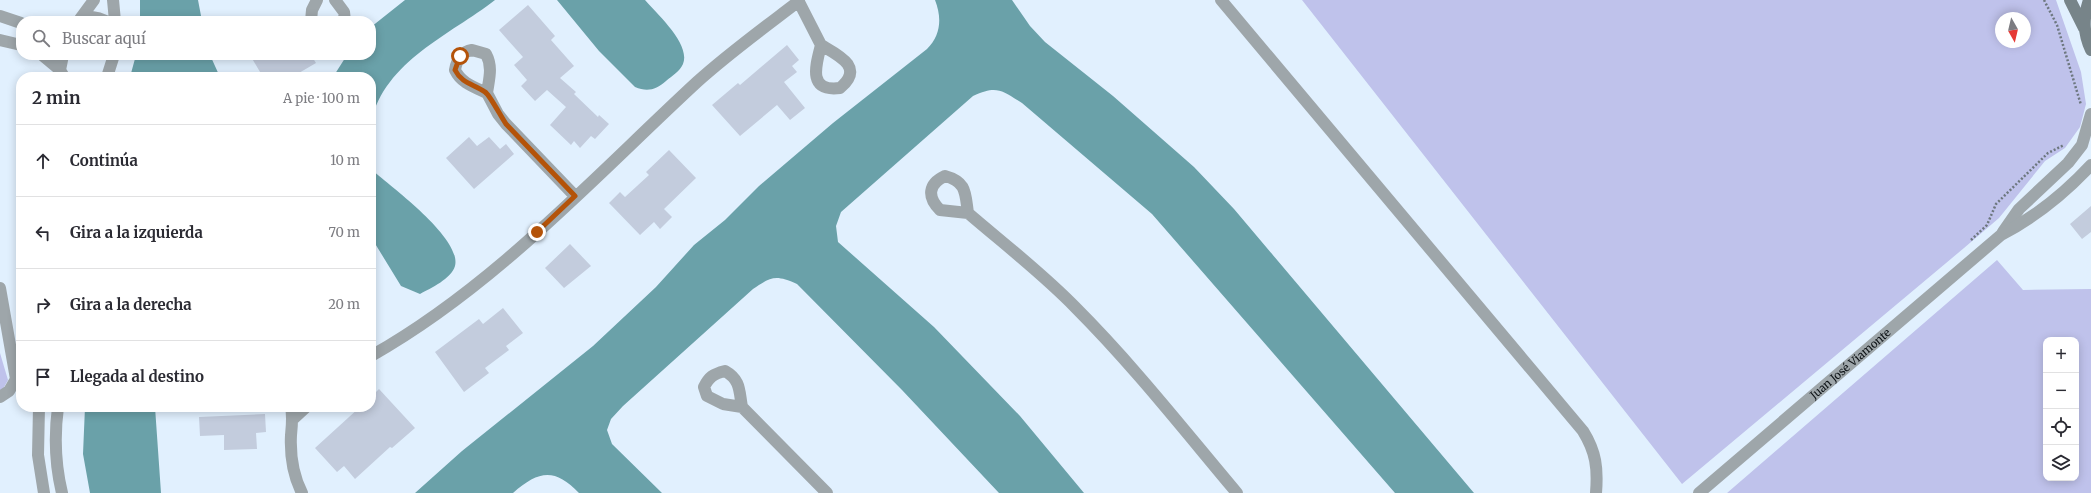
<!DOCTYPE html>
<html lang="es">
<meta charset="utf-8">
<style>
:root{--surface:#fff;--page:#f7f7f7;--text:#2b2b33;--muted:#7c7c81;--line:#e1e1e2}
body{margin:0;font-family:Merriweather,serif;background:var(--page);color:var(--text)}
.controls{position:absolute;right:12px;bottom:12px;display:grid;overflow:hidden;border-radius:8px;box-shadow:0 2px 10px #0003}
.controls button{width:36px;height:36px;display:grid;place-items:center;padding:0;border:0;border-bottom:1px solid var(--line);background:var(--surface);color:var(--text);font:20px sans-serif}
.compass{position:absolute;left:1995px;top:12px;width:36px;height:36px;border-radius:50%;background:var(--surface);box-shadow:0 2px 10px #0003;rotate:172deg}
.stop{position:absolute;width:12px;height:12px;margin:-9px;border:3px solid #b45309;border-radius:50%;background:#fff}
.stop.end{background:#b45309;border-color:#fff;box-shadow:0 1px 4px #0008}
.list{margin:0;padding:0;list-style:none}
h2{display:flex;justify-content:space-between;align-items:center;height:52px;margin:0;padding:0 16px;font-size:17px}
h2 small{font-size:13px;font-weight:400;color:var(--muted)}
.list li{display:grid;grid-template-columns:26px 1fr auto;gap:12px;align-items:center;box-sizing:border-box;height:72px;padding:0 16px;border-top:1px solid var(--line)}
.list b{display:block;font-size:15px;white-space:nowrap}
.list em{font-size:13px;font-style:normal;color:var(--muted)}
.icon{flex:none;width:22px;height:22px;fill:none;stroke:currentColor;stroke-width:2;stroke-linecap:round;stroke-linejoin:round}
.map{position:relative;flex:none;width:2091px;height:493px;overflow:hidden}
.search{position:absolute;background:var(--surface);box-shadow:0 2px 10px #0003;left:16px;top:16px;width:360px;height:44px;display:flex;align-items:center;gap:10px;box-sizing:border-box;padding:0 14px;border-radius:16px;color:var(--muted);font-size:15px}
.panel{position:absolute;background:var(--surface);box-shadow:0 2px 10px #0003;left:16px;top:72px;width:360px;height:340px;border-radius:16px}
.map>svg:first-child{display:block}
</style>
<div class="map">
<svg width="2091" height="493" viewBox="0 0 2091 493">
<rect width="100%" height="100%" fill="#e1f0fe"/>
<path fill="#bfc2eb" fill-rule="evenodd" d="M1302,0h754l25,72 5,32 -6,23 -15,21 -20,13 -46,57 -35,30 -282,236zM2001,18h24v24h-24z
M1997,260l26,30 68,-1v204h-364zM2046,340h30v138h-30z
M0,353l8,27 -5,9 -3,2z"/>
<path fill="#6aa1a9" d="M140,0h58l4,21h-62z
M405,0h90c-45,35 -110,61 -124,122v-45h-38l14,-22h24v-28z
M557,0h88c12,14 46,44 38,64 -3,7 -11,12 -17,17 -10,9 -19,11 -31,6l-36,-36z
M935,0h77l18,26 15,16 68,54 81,71 40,42 240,284h-79l-243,-279 -130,-111c-21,-13 -25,-18 -49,-7l-132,116 -5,14 2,16 96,85 86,89 64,77h-85l-97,-103 -105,-106c-21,-9 -25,-8 -44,5l-130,117 -12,13 -4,11 5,14 50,49h-83c-24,-25 -40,-23 -66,0h-98l47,-42 131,-105 63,-59 38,-42 31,-25 34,-34 74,-63 94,-74c14,-14 15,-31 8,-49z
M136,55h74l10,22h-90z
M371,169c19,17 91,69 84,97 -4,13 -24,22 -35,28l-19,-8 -30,-49z
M85,407h70l6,86h-71l-7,-39z"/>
<path fill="#c3ccdd" d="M528,5l27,31 -4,4 23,26 -14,12 16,14 -2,2 24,23 1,-2 10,9 -14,15 -4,-3 -11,12 -6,-7 -3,4 -21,-20 16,-18 -19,-17 -12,11 -14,-15 6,-6 -13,-15 9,-8 -24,-27z
M787,45l12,15 -7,6 5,6 -13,10 21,26 -15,12 -13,-15 -37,31 -28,-31 26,-22 2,2z
M250,55h61l5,8 -24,14h-29z
M469,137l8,9 12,-9 11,12 6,-5 8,10 -40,35 -28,-31z
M669,150l27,28 -32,31 8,8 -12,12 -6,-7 -14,13 -31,-32 11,-11 5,5 24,-22 -3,-3z
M2091,206v26l-9,7 -12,-15z
M570,244l21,22 -27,22 -19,-20z
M503,308l20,25 -17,13 3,4 -24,18 4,5 -25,19 -29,-40 44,-33 4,5z
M379,389l36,39 -23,20 -2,-1 -35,32 -11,-13 -7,6 -22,-24 45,-41h11v-10z
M265,414l1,18 -10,1 1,16 -33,1v-15l-24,1 -1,-19z"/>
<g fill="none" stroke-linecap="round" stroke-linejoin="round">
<path stroke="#6d777f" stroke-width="2.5" stroke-dasharray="2 2" stroke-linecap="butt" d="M2044,0l13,25 24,80
M1971,240l16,-15 9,-21 52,-51 16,-8"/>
<path stroke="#9ea6aa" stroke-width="12" d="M113,0l2,21
M335,0l9,12 1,9
M798,0l23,45
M1221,0l362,431c13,21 15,37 13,62
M0,16l21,7
M80,19l14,-19
M78,21c8,-7 20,-4 28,0
M311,21l1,-11 5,-10
M0,40l21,5
M821,45c17,10 44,22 19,43 -33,4 -24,-23 -19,-43z
M472,50l14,4c7,13 3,25 1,39 -13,-6 -26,-10 -32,-23 2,-11 6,-18 17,-20z
M42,55l18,15 -2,7
M63,75l-3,-5 3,-15
M107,77l7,-22
M487,93l11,21 8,10 69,72
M945,176c22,6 20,17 23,37l-28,-3c-13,-13 -12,-26 5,-34z
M968,213c36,31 74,60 107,94 58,58 109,123 162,186
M0,288l16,91 -7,12 -9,6
M371,356c124,-70 222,-178 326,-274 32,-29 68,-55 102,-81
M725,371c16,9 14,20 17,36l-19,-3 -16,-8 -3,-9c5,-10 9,-13 21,-16z
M39,407l-1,48 6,38
M58,407c-4,30 -3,57 4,86
M291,407c2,10 1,18 0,28 -1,20 2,40 11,58
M742,407l85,86
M293,419l13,-12"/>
<g stroke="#9ea6aa" stroke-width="12">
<path d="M2003,232l16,-23 49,-46 14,-18 9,-31"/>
<path id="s1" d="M1699,493l302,-258c36,-19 63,-41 90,-70"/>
</g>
<path stroke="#778489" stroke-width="12" d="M2070,0l14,28
M2089,0c-6,18 -6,33 2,50"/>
</g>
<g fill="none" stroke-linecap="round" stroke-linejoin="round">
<path stroke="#b45309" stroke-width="5" d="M460,56l-5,14c7,14 19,14 30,22 5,3 16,25 21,32l69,72 -38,36"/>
</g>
<g text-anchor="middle" stroke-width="3.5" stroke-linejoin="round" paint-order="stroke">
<g font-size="11" fill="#0d1216" stroke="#fff">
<text dy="4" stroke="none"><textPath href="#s1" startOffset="199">Juan José Viamonte</textPath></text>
</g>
</g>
</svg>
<div class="controls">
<button>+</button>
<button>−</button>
<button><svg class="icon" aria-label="locate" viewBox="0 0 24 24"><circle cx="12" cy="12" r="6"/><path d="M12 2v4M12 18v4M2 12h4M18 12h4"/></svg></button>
<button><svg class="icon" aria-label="layers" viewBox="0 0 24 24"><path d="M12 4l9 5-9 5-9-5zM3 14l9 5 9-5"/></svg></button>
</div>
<svg class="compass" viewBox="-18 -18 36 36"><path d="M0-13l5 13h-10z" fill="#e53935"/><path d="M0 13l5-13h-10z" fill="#7c7c81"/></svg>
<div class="stop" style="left:460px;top:56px"></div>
<div class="stop end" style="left:537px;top:232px"></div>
<div class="search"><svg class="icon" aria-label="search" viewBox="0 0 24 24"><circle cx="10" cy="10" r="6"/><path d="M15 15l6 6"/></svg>Buscar aquí</div>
<section class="panel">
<h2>2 min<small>A pie · 100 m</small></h2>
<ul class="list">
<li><svg class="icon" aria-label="ahead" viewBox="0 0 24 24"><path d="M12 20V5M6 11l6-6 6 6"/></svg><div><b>Continúa</b></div><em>10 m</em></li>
<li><svg class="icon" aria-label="left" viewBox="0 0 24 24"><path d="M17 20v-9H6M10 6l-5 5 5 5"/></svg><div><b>Gira a la izquierda</b></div><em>70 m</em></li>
<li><svg class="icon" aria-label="right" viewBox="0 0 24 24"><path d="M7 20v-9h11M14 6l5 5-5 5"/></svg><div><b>Gira a la derecha</b></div><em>20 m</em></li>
<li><svg class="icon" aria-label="arrive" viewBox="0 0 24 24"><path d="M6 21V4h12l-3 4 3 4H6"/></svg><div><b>Llegada al destino</b></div></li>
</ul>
</section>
</div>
